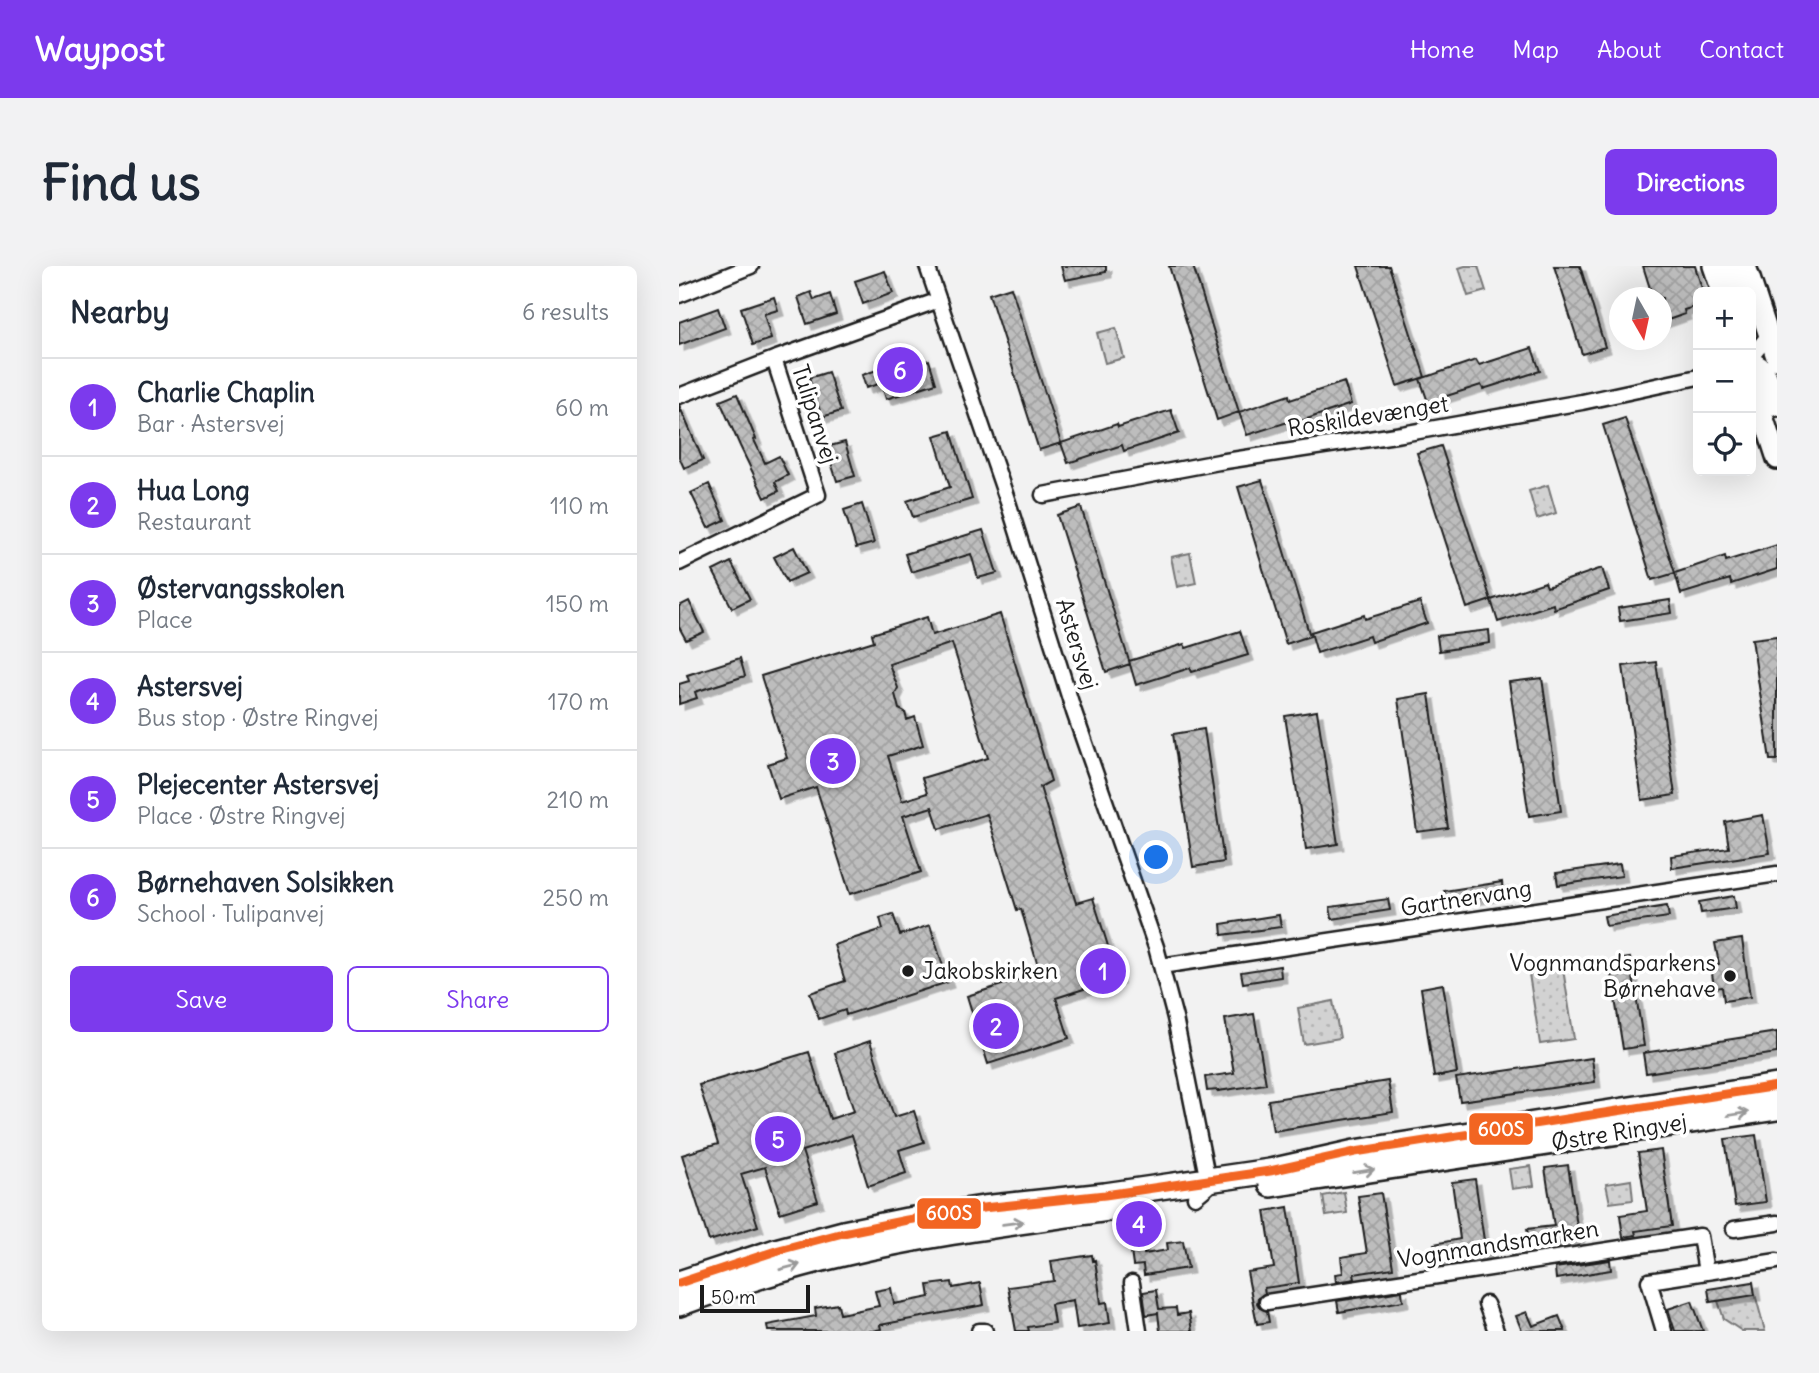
<!DOCTYPE html>
<meta charset="utf-8">
<style>
:root{--surface:#fff;--page:#f2f2f3;--text:#1f2937;--muted:#747a83;--line:#e0e1e3;--accent:#7c3aed}
body{margin:0;font-family:Delius,sans-serif;background:var(--page);color:var(--text)}
.controls{position:absolute;right:21px;top:21px;display:grid;overflow:hidden;border-radius:10px;box-shadow:0 7px 28px #0002}
.controls button{width:63px;height:63px;display:grid;place-items:center;padding:0;border:0;border-bottom:2px solid var(--line);background:var(--surface);color:var(--text);font:35px sans-serif}
.compass{position:absolute;left:930px;top:21px;width:63px;height:63px;border-radius:50%;background:var(--surface);box-shadow:0 7px 28px #0002;rotate:171deg}
.scale{position:absolute;left:21px;bottom:18px;width:110px;box-sizing:border-box;padding-left:7px;border:4px solid #1c1c1c;border-top:0;font-size:19px;line-height:24px;white-space:nowrap;color:#1c1c1c;-webkit-text-stroke:5px #fff;paint-order:stroke}
.you{position:absolute;left:478px;top:592px;width:24px;height:24px;margin:-18px;border:5px solid #fff;border-radius:50%;background:#1a73e8;box-shadow:0 0 0 10px #1a73e833}
.badge{display:grid;place-items:center;width:46px;height:46px;border-radius:50%;background:var(--accent);color:#fff;font-size:23px;font-weight:700}
.pin{position:absolute;translate:-50% -50%;border:4px solid #fff;box-shadow:0 2px 7px #0006}
.list{margin:0;padding:0;list-style:none}
h2{display:flex;justify-content:space-between;align-items:center;height:91px;margin:0;padding:0 28px;font-size:30px}
h2 small{font-size:23px;font-weight:400;color:var(--muted)}
.list li{display:grid;grid-template-columns:46px 1fr auto;gap:21px;align-items:center;box-sizing:border-box;height:98px;padding:0 28px;border-top:2px solid var(--line)}
.list b{display:block;font-size:26px;white-space:nowrap}
.list p{margin:0;font-size:23px;white-space:nowrap;color:var(--muted)}
.list em{font-size:23px;font-style:normal;color:var(--muted)}
.actions{display:flex;gap:14px;padding:21px 28px}
.actions a{flex:1;padding:16px 0;border:2px solid var(--accent);border-radius:10px;text-align:center;font-size:24px;color:var(--accent)}
.actions .main{background:var(--accent);color:#fff}
.icon{flex:none;width:38px;height:38px;fill:none;stroke:currentColor;stroke-width:2;stroke-linecap:round;stroke-linejoin:round}
.map{position:relative;flex:none;width:1098px;height:1065px;overflow:hidden;border-radius:10px}
header{display:flex;align-items:center;gap:42px;box-sizing:border-box;height:98px;padding:0 35px;background:var(--accent);color:#fff}
header strong{font-size:33px}
nav{display:flex;gap:38px;margin-inline-start:auto;font-size:24px}
.intro{display:flex;align-items:center;justify-content:space-between;box-sizing:border-box;height:168px;padding:0 42px}
h1{margin:0;font-size:49px}
.button{padding:18px 32px;border-radius:10px;background:var(--accent);color:#fff;font-size:24px;font-weight:700}
main{display:flex;gap:42px;padding:0 42px}
aside{flex:1;background:var(--surface);border-radius:10px;box-shadow:0 7px 28px #0002}
.map>svg:first-child{display:block}
</style>
<header>
<strong>Waypost</strong>
<nav><a>Home</a><a>Map</a><a>About</a><a>Contact</a></nav>
</header>
<div class="intro"><h1>Find us</h1><a class="button">Directions</a></div>
<main>
<aside>
<h2>Nearby<small>6 results</small></h2>
<ul class="list">
<li><span class="badge">1</span><div><b>Charlie Chaplin</b><p>Bar · Astersvej</p></div><em>60 m</em></li>
<li><span class="badge">2</span><div><b>Hua Long</b><p>Restaurant</p></div><em>110 m</em></li>
<li><span class="badge">3</span><div><b>Østervangsskolen</b><p>Place</p></div><em>150 m</em></li>
<li><span class="badge">4</span><div><b>Astersvej</b><p>Bus stop · Østre Ringvej</p></div><em>170 m</em></li>
<li><span class="badge">5</span><div><b>Plejecenter Astersvej</b><p>Place · Østre Ringvej</p></div><em>210 m</em></li>
<li><span class="badge">6</span><div><b>Børnehaven Solsikken</b><p>School · Tulipanvej</p></div><em>250 m</em></li>
</ul>
<div class="actions"><a class="main">Save</a><a>Share</a></div>
</aside>
<div class="map">
<svg width="1098" height="1065" viewBox="0 0 1098 1065">
<defs>
<pattern id="grass-dots" width="8" height="8" patternUnits="userSpaceOnUse" patternTransform="scale(1.75)"><rect width="8" height="8" fill="#d2d2d2"/><path d="M2 2h.1M6 6h.1" fill="none" stroke="#b4b4b4" stroke-width="1.8" stroke-linecap="round"/></pattern>
<pattern id="building-cross-hatch" width="8" height="8" patternUnits="userSpaceOnUse" patternTransform="scale(1.75)"><rect width="8" height="8" fill="#bdbdbd"/><path d="M0 0l8 8M0 8l8-8" fill="none" stroke="#a2a2a2"/></pattern>
<filter id="shadow"><feDropShadow dx="5.5" dy="5.5" stdDeviation="0" flood-color="#0004"/></filter>
</defs>
<rect width="100%" height="100%" fill="#f2f2f2"/>
<filter id="ink" filterUnits="userSpaceOnUse"><feTurbulence type="fractalNoise" baseFrequency=".0143" numOctaves="2"/><feDisplacementMap in="SourceGraphic" scale="14" xChannelSelector="R" yChannelSelector="G"/><feConvolveMatrix kernelMatrix="1 2 1 2 8 2 1 2 1" color-interpolation-filters="sRGB"/></filter>
<g filter="url(#ink)">
<path fill="url(#grass-dots)" stroke="#777" stroke-width="2" d="M786,0h13l8,25 -18,5 -9,-28z
M437,62l8,30 -19,5 -8,-30z
M869,219l8,28 -19,6 -8,-28z
M511,287l6,30 -19,4 -6,-30z
M884,703l11,70 -34,5 -11,-70z
M654,735l7,37 -36,6 -6,-36z
M852,900l3,20 -22,3 -3,-20z
M952,914l2,20 -23,3 -4,-19z
M665,926l3,21 -21,3 -3,-20z
M1076,1028l10,37h-23l-18,-12 -6,-18z"/>
<path fill="url(#building-cross-hatch)" stroke="#1c1c1c" stroke-width="2" fill-rule="evenodd" filter="url(#shadow)" d="M382,0h45v6l-41,8z
M490,0h24l46,146 -22,8z
M679,0h31l36,111 -28,9z
M875,0h26l25,81 -23,7z
M964,0h52l8,26h-5v14l-14,4 1,4 -23,8v-24h-9z
M206,5l8,22 -30,11 -8,-23z
M332,21l50,156 -22,7 -50,-156z
M132,26l3,8 16,-6 6,20 -29,10 -9,-27z
M95,31l4,13 -14,4 7,25 -18,6 -12,-37z
M39,42l7,20 -46,17v-23z
M853,82l8,23 -57,18 -2,-4 -53,17 -8,-23 56,-19 3,5z
M250,94l7,23 -50,16 -5,-16 -15,5 -4,-13 15,-5 2,7z
M149,106l13,39 -19,6 -13,-39z
M665,116l7,22 -56,19 -1,-3 -47,15 -8,-23 50,-17 1,5z
M58,128l19,45 -2,1 11,23 14,-7 9,19 -13,7 4,9 -14,7 -25,-52 -20,-45z
M0,139l24,55 -19,8 -5,-11z
M492,144l8,23 -55,18 -2,-6 -54,18 -7,-20 56,-19 1,3z
M946,152l50,155 -23,7 -49,-155z
M272,165l21,68 -59,18 -6,-16 43,-14 -16,-51z
M166,176l10,34 -18,5 -11,-34z
M762,180l50,154 -24,8 -50,-155z
M583,214l48,156 -24,8 -48,-157z
M30,218l16,36 -17,8 -17,-35z
M183,238l12,39 -18,5 -12,-38z
M402,241l49,157 -24,8 -49,-157z
M304,264l14,43 -19,5 -7,-24 -60,18 -6,-18z
M1098,279v24l-46,15 -1,-5 -49,15 -6,-21 50,-17 1,5z
M115,281l13,26 -20,9 -13,-25z
M52,296l19,37 -18,9 -19,-37z
M923,302l7,22 -55,19 -1,-5 -55,18 -7,-22 54,-18 2,5z
M991,334l2,13 -52,8 -2,-13z
M10,335l15,31 -18,8 -7,-13v-21z
M741,336l7,21 -56,19 -2,-6 -52,17 -6,-21 53,-17 1,4z
M321,348l51,167 -11,6 36,116 17,-5 25,80 -62,20 13,40 -81,26 -21,-68 73,-23 -19,-64 -4,1 -30,-96 -48,15 -7,-22 -29,9 18,56 -71,22 -34,-107 -37,12 -11,-35 19,-6 -26,-82 113,-35 -2,-7 55,-17 5,18zM273,377l36,115 -66,20 5,15 -25,8 -14,-45 35,-11 -8,-28 -8,3 -2,-8 -6,-3 -4,-15 3,-6 -9,-24z
M810,364l1,13 -51,8 -2,-15z
M561,365l8,24 -56,17 -2,-4 -54,17 -7,-24 55,-17 2,4z
M1098,370v124h-7l-18,-121z
M61,392l5,18 -50,16 2,6 -18,6v-20l10,-3 -2,-6z
M977,396l19,133 -33,5 -19,-134z
M863,412l19,133 -32,5 -20,-134z
M750,428l19,134 -31,4 -19,-133z
M638,445l21,133 -32,5 -21,-133z
M525,463l20,133 -31,5 -20,-133z
M1084,549l7,38 -98,15 -1,-12 58,-8 -4,-26z
M941,598l2,12 -64,9 -2,-12z
M823,616l1,12 -57,9 -2,-12z
M1055,630l2,12 -35,5 -2,-11z
M709,633l2,11 -58,9 -2,-12z
M988,640l2,11 -63,9 -2,-10z
M214,648l7,21 30,-10 18,57 -102,33 -1,-5 -26,9 -9,-26 35,-12 -11,-36 49,-16 -3,-11z
M600,649l2,12 -59,8 -1,-11z
M1063,673l8,58 -26,4 -2,-14 -8,1 -3,-22 8,-2 -4,-21z
M951,692l14,88 -21,3 -14,-88z
M601,700l1,11 -38,6 -2,-11z
M764,718l14,89 -23,4 -13,-89z
M575,748l12,70 -48,7v-1l-11,1 -2,-14 29,-4 -9,-54z
M1098,766v21l-131,20 -3,-20z
M191,775l24,76 20,-6 10,31 -25,8 7,23 -38,13 -16,-51 -50,16 16,50 -38,12 -15,-46 -24,7 17,52 -49,15 -27,-86 36,-11 -19,-59 110,-33 21,67 24,-8 -19,-58z
M913,792l3,24 -135,19 -4,-23z
M709,815l5,31 -120,19 -5,-31z
M1077,869l10,67 -31,4 -10,-67z
M982,884l11,76 -37,5 1,4 -13,2 -3,-22 27,-4 -9,-58z
M889,899l11,75 -49,7 -3,-18 27,-3 -9,-58z
M796,913l11,75 -49,7 -3,-17 26,-5 -8,-57z
M702,927l12,75 -39,6 1,5 -19,3 -1,-8 8,-1 -2,-16 26,-4 -9,-57z
M609,941l11,76 -35,5 1,5 -7,5 -1,5 3,5 7,3 2,11 -12,2 -10,-52 27,-4 -9,-57z
M504,975l5,27 -44,7 -1,-10 -10,1 -3,-22 12,-2 2,12 24,-4 -1,-7z
M413,989l1,6 2,-1 6,43 6,-1 3,21 -33,5 -4,-28 -22,4 3,19 -26,4 1,4h-13l-8,-44 46,-6 -3,-20z
M931,994l1,10 -55,9 -1,-11z
M273,1016l1,6 27,-5 4,22 -104,20 1,4 -8,2h-105l-1,-6 49,-9 -1,-8 23,-4 2,10 39,-8 -4,-15 16,-3 3,16 36,-7 -2,-12z
M1074,1016l2,13 -45,7 -2,-13z
M477,1024l3,19 17,-1 1,7 12,-2 3,18h-32l-2,-18 -12,2 -3,-23z
M723,1025l1,10 -64,11 -2,-11z
M1013,1035l11,30h-28l-7,-22z
M848,1046l6,14 26,-10 6,15h-43l-6,-15z"/>
<g fill="none" stroke-linecap="round" stroke-linejoin="round">
<g stroke="#1c1c1c" stroke-width="19">
<path id="street" d="M248,0l82,239 65,207 82,235 19,71 33,163 -1,6 -12,10
M0,29l72,-29
M1072,91l17,-21 5,-3
M0,130l95,-37 165,-59
M364,229l176,-33 183,-28 180,-32 116,-25
M0,297l139,-68 -44,-136
M482,700l616,-92
M1055,963l43,-6
M453,1017l7,48
M588,1036l433,-66 6,36
M807,1038l10,27
M300,1065h6
M985,1065l-15,-50 128,-20"/>
</g>
<g stroke="#1c1c1c" stroke-width="24">
<path id="secondary" d="M1034,0l9,26
M1050,0l8,26
M1067,0l31,94
M1072,96c18,5 20,28 26,44
M1072,113l26,80"/>
</g>
<g stroke="#1c1c1c" stroke-width="28">
<path id="primary" d="M592,919l506,-77
M0,1017l100,-33 64,-17 64,-13 76,-12 122,-13 165,-24 85,-19 422,-66
M0,1038c55,-20 111,-38 168,-51 86,-20 175,-31 262,-44"/>
</g>
<use href="#street" stroke="#fff" stroke-width="14"/>
<use href="#secondary" stroke="#fff" stroke-width="19"/>
<use href="#primary" stroke="#fff" stroke-width="23"/>
<g stroke="#fff" stroke-width="14">
<path id="bus-1" d="M0,1017l100,-33 64,-17 64,-13 76,-12 122,-13 165,-24 85,-19 422,-66"/>
</g>
<use href="#bus-1" stroke="#f26522" stroke-width="9"/>
</g>
<defs><path id="oneway-shaft" d="M-6 0H5M1.5-3L5.5 0L1.5 3" fill="none" stroke-width="1.6" stroke-linecap="round" stroke-linejoin="round" transform="scale(1.75)"/></defs>
<g stroke="#999">
<use href="#oneway-shaft" transform="translate(1059 848) rotate(-9)"/>
<use href="#oneway-shaft" transform="translate(685 905) rotate(-9)"/>
<use href="#oneway-shaft" transform="translate(334 957) rotate(-8)"/>
<use href="#oneway-shaft" transform="translate(111 1001) rotate(-15)"/>
</g>
</g>
<g fill="#1c1c1c" stroke="#fff" stroke-width="2.5">
<circle cx="229" cy="705" r="7"/>
<circle cx="1051" cy="710" r="7"/>
</g>
<g text-anchor="middle" stroke-width="7" stroke-linejoin="round" paint-order="stroke">
<g font-size="23" fill="#1c1c1c" stroke="#fff">
<text transform="translate(136 148) rotate(72)" y="8">Tulipanvej</text>
<text transform="translate(689 150) rotate(-9)" y="8">Roskildevænget</text>
<text transform="translate(398 378) rotate(73)" y="8">Astersvej</text>
<text transform="translate(787 632) rotate(-9)" y="8">Gartnervang</text>
<text transform="translate(940 866) rotate(-9)" y="8">Østre Ringvej</text>
<text transform="translate(819 978) rotate(-9)" y="8">Vognmandsmarken</text>
</g>
<g font-size="23" fill="#1c1c1c" stroke="#fff" text-anchor="end">
<text x="1037" y="705">Vognmandsparkens<tspan x="1037" dy="26">Børnehave</tspan></text>
<text x="243" y="713" text-anchor="start">Jakobskirken</text>
</g>
</g>
<g stroke="#fff" stroke-width="2.5">
<rect x="789" y="846" width="66" height="34" rx="7" fill="#f26522"/>
<rect x="237" y="931" width="66" height="33" rx="7" fill="#f26522"/>
</g>
<g font-size="19" text-anchor="middle" font-weight="bold" fill="#fff">
<text x="822" y="870">600S</text>
<text x="270" y="954">600S</text>
</g>
</svg>
<div class="controls">
<button>+</button>
<button>−</button>
<button><svg class="icon" aria-label="locate" viewBox="0 0 24 24"><circle cx="12" cy="12" r="6"/><path d="M12 2v4M12 18v4M2 12h4M18 12h4"/></svg></button>
</div>
<svg class="compass" viewBox="-18 -18 36 36"><path d="M0-13l5 13h-10z" fill="#e53935"/><path d="M0 13l5-13h-10z" fill="#747a83"/></svg>
<div class="scale">50 m</div>
<div class="you"></div>
<div class="pin badge" style="left:424px;top:705px">1</div>
<div class="pin badge" style="left:317px;top:760px">2</div>
<div class="pin badge" style="left:154px;top:495px">3</div>
<div class="pin badge" style="left:460px;top:958px">4</div>
<div class="pin badge" style="left:99px;top:873px">5</div>
<div class="pin badge" style="left:221px;top:104px">6</div>
</div>
</main>
